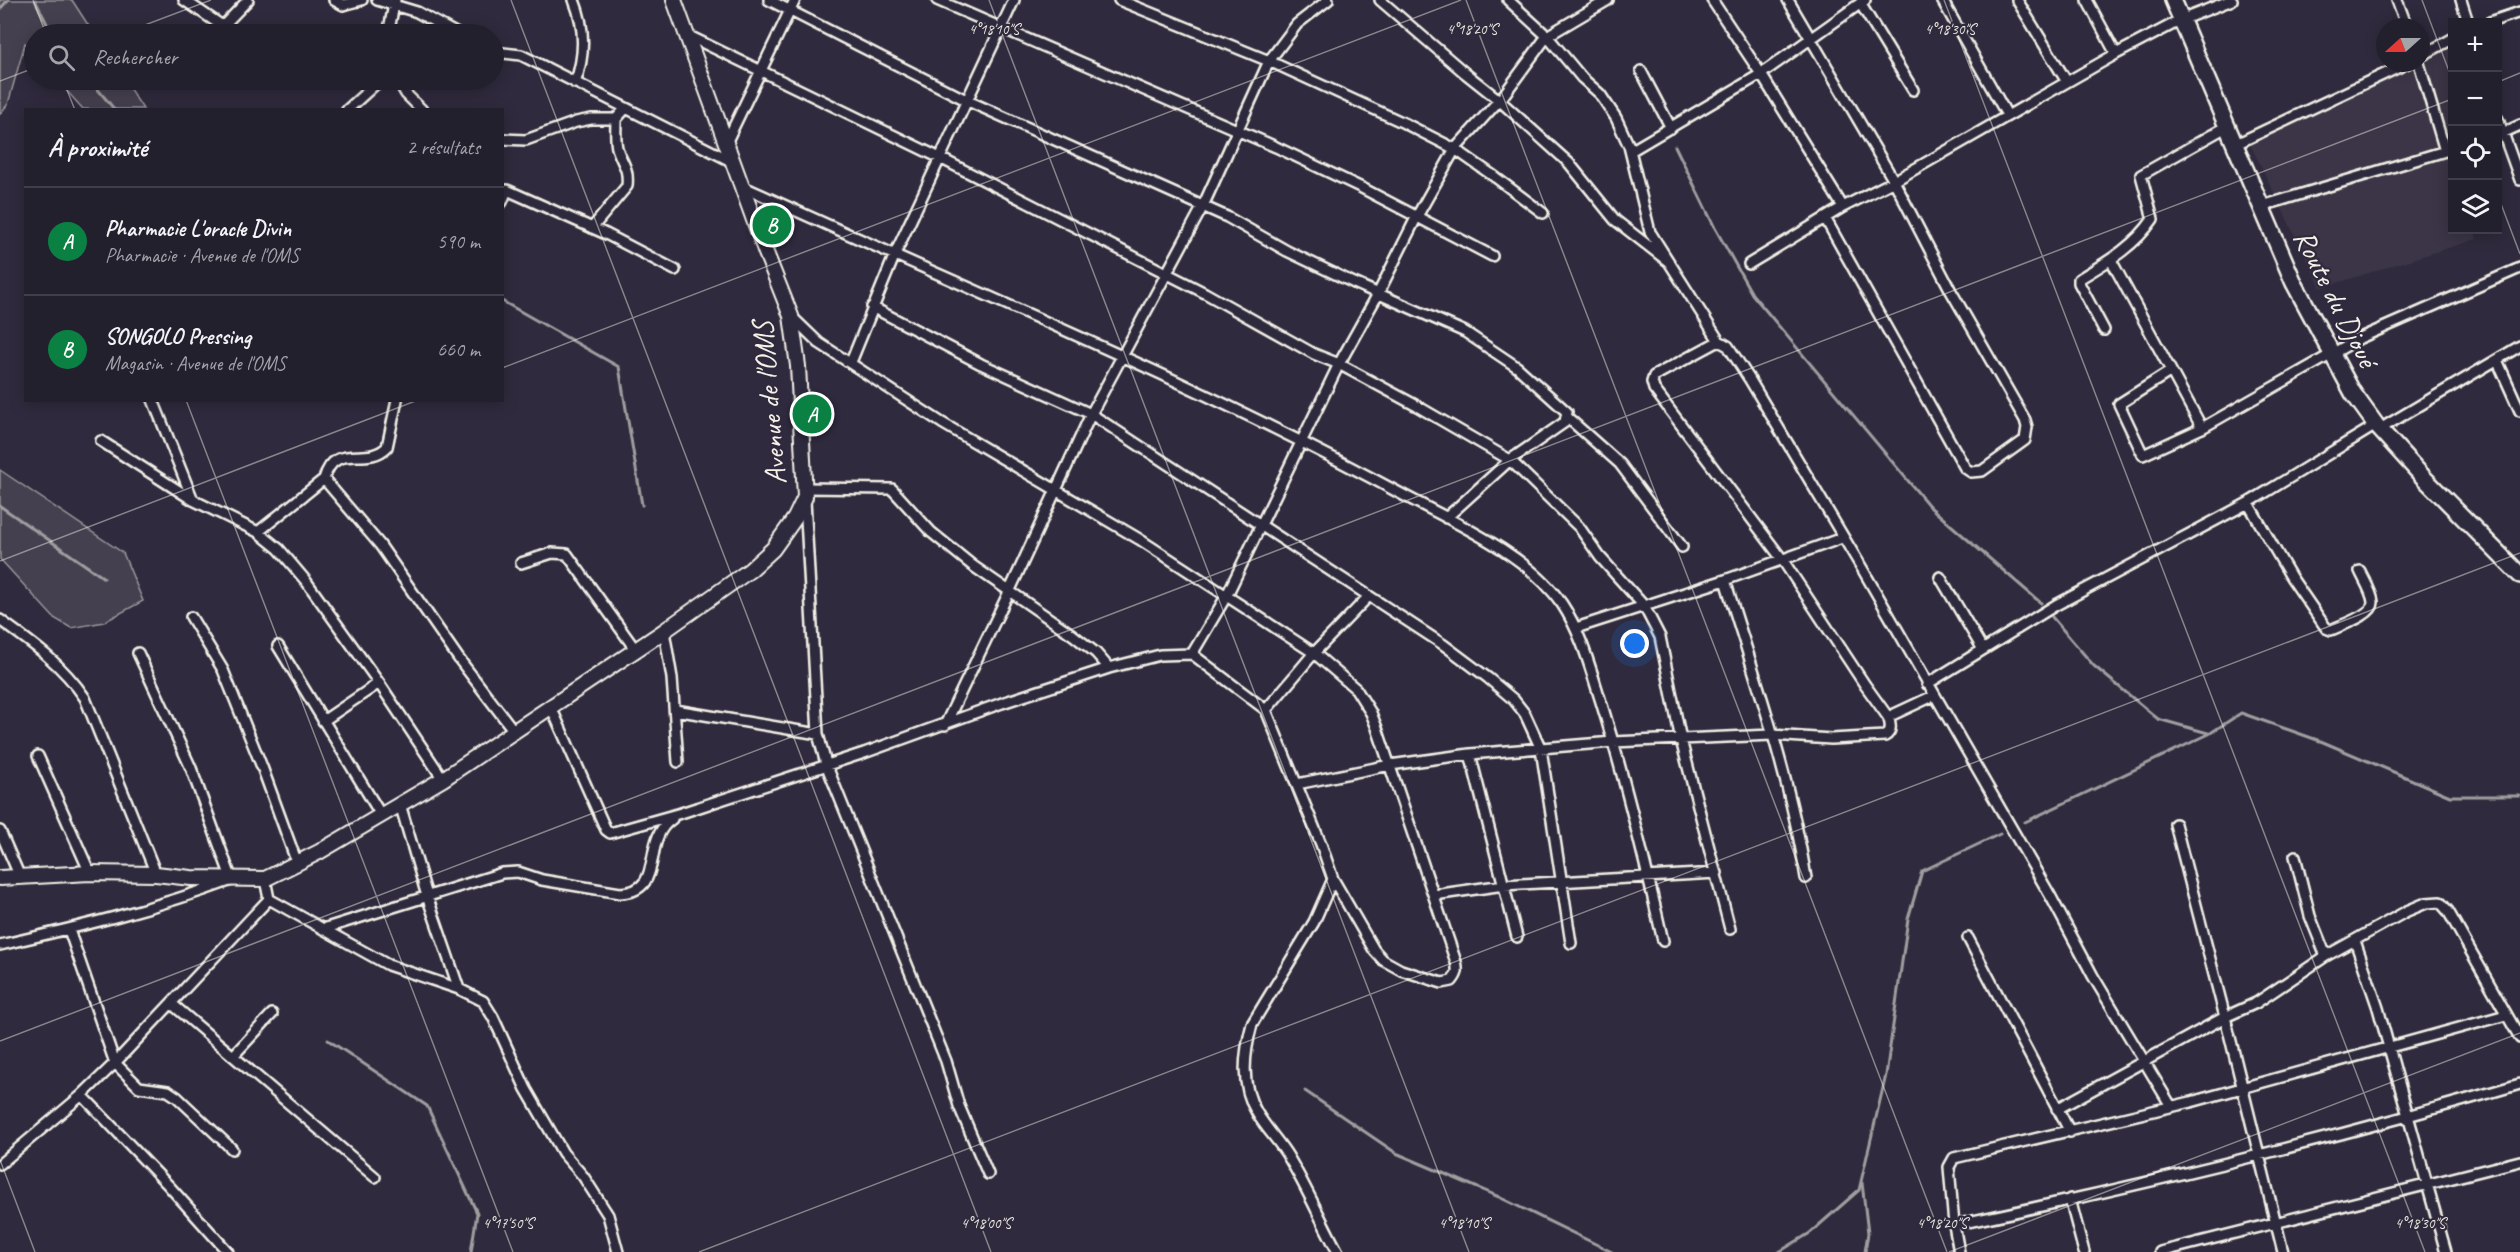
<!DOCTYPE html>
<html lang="fr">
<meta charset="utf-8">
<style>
:root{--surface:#23202e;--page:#2b2836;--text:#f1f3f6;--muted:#a3a3aa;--line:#403e4a;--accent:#0b8043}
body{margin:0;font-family:Caveat,sans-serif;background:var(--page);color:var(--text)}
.controls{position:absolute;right:18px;top:18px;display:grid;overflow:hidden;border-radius:0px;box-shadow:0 3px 15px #0003}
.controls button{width:54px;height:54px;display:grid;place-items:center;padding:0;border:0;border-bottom:2px solid var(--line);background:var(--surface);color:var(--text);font:30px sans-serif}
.compass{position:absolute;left:2376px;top:18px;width:54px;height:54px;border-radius:50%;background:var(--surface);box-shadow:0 3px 15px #0003;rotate:249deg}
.you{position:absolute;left:1635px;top:644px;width:21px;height:21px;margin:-15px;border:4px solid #fff;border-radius:50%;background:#1a73e8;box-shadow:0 0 0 9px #1a73e833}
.badge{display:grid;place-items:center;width:39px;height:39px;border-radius:50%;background:var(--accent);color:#fff;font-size:20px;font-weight:700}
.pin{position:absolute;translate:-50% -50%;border:3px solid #fff;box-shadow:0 2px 6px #0006}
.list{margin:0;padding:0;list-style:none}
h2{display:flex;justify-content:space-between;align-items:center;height:78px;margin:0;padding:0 24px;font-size:26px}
h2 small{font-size:20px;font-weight:400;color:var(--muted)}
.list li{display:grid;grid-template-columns:39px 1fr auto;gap:18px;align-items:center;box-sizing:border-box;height:108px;padding:0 24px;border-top:2px solid var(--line)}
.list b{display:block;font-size:22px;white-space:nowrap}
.list p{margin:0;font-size:20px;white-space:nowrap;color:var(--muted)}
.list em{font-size:20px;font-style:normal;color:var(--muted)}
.icon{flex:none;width:33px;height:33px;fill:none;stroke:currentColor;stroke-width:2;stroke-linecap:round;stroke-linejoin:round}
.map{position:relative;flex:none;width:2520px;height:1252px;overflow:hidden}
.search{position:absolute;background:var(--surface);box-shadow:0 3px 15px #0003;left:24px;top:24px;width:480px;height:66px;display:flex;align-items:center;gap:15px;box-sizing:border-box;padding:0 21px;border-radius:33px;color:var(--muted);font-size:22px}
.panel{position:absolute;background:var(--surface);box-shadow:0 3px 15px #0003;left:24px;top:108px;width:480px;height:294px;border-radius:0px}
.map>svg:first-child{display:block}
</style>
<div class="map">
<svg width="2520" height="1252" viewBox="0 0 2520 1252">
<rect width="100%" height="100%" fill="#2f2a3d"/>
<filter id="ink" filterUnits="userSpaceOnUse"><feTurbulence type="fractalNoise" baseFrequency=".0167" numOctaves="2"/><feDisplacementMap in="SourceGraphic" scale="12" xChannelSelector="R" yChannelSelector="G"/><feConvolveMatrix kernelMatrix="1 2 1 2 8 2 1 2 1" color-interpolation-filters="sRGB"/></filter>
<g filter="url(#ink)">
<path fill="#3b3647" d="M2452,33v127l-4,1 4,12v57h22l3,9 -156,49 -77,-156 146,-69h31v-15z"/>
<path fill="#454050" stroke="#9c989c" stroke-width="1.5" d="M0,0h72l22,34h-60v19l-9,-10 -17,61 -8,10z
M57,80h67l19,29h-60z
M0,470l123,83 20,48 -39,21 -33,6 -17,-10 -54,-59z"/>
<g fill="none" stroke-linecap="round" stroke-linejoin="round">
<path stroke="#a19ea0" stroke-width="3" d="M35,0l17,34
M0,9l8,-9
M90,80l25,30
M1675,146l40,82 37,66 178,213 111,96
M502,301l117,66 23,138
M0,506l104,72
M2052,617l42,49 64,53 50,14
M2025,822l184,-88 32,-21 82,29 127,54h70
M328,1040l99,66 50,107 -6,39
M1305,1091l91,62 103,44 113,55
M1862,1183l6,50 -3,19
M1779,1252l31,-19 49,-43 27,-115 22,-156 14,-48 78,-37"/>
<g stroke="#f4f1e8" stroke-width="14">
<path id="street" d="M184,0l50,34
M334,0l9,5 19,-5
M377,0l40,12 40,22
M574,0c11,27 11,56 1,83
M769,0l199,101 259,116 60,34 67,32 111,49 52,35 50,45 -2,10 -55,38 -64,58
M937,0l339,147 86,41 130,68
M1119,0l150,61 135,62 51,26 40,28 48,36
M1380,0l85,73 34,27 70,63 46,57 54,42
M1508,0l39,36 35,42 18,16 16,24 13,28 5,3 127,-75 82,133
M1712,0l49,74 104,-74
M1788,0l106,181 57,110 74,129 2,7 -2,13 -43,31 -11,1 -6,-4 -140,-250
M1942,0l65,115
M2017,0l50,82
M2087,0l29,54
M2397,0l10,27
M2461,0l7,22
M1860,3l53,87
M2490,22l30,-10
M223,26l25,-26
M388,34l7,-34
M687,35l253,123 265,135 109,61 25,10 78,42 93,54 69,67 21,30 44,49 16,31 21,103 49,189
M494,52l27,3 212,107
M2421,56l31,-17
M2419,63l26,88
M1641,71l30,57
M289,80l2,2
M398,80l8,14 16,16
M347,110l33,-30
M2498,119l22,61
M2498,135l22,-10
M502,139l24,1 50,-18 15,-3h25
M726,143l69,-143
M2234,145l174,-82
M1629,146l21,86 69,109
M742,186c221,102 449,193 663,310 51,27 124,59 157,108 20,30 29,67 40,101 24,78 43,157 61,236
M502,202l5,-12 99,44 69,36
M2262,206l190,-57
M592,228l35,-42c2,-19 -5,-22 -10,-38 -2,-9 -1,-19 -1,-29l10,-11
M2111,260l91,168
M1749,264l94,-57 51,-26 222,-127 65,-34 51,-20
M872,307l109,57 110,50 353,231 44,33 26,22 11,14 16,35 30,194
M2104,330l-25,-47v-4c28,-17 55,-32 74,-60l-12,-44 85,-48
M2497,360l23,51
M851,362l44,-108 119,-254
M2171,371l-52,33 24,51 59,-27 158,-90 160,-70
M153,400l40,100
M1567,417l53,47 62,83
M2380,429l140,-83
M101,441l92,59 65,32 21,17 27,32 73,102 64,96
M324,479c11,-39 42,-11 63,-32l10,-47
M804,488l88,1 39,43 42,34 100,69 23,18 13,15
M805,500l13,234 8,30 120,297 13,45 29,68
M2248,503l43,74 35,51 5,2c10,-5 43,-15 42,-28 -1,-10 -9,-22 -13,-31
M258,532l66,-53 56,66 79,114 55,72
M521,563l31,-10 15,1 68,95
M1940,577l42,71
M1725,580c30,98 65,196 81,298
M191,617l32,53 39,97 35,96
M0,620c32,23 62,44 85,78l71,176
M1576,628l149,-48 117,-42
M664,631l8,47 6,84
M278,646l103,169
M1192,654l35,-59 112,-231 39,-70 38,-76 39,-69 48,-53 44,-60 61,-36
M1927,684l129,-79 192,-102 128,-78
M1933,696l-45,21 -23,-32 -83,-126 -128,-170 -2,-7 2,-6 65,-35 9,5 22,34 113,190 188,327 42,79 78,130
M551,707l55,123 4,3 71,-20 183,-60 138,-50 107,-35 51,-13 32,-1 74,56 55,134 12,35 41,71 9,10 18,10 41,13 10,-2c6,-7 6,-11 4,-19l-79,-234 -6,-15 -15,-24 -42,-36 -175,-114 -197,-116 -123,-80 -28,-27
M675,710l143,24
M1266,710l48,-57 55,-57
M323,721l56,-38
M945,725l65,-135 81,-176 112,-208 66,-145 28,-37 31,-24
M1470,754l143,-12 159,-7 59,4 54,-3c7,-4 6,-12 3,-19
M38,756l52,117
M1297,784l93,-19 80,-11 47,183
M400,804l27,92 32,93
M2175,824l50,193 58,235
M0,831l20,46
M2295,856l15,60 16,40
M1333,879l-19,43 -62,102c-8,30 -12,61 5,89 9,16 23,29 32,45 18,30 32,63 49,94
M1434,895l70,-10 213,-12
M269,899l119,66 71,24 24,12 10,16 33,72 37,64 20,23 25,39 10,37
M323,929l179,-56 16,-1 24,8 78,13c47,-2 20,-53 52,-74
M69,930l46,133 24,24 29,4 9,6 55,52
M1968,938l102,194
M2355,941l23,67 68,244
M0,945c79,-18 157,-37 232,-65l-41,-112 -53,-115
M172,1004l203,173
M233,1056l39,-42
M82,1095l87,91 59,66
M2057,1109l168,-92 31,-14 70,-47 81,-45 19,-8 14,-1 8,9 72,127
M0,1164l82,-69 33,-32 154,-164 -4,-20
M2070,1199l14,53
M1954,1225c190,-40 380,-86 566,-141
M1959,1252l-5,-27 -5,-58 5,-9 237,-56 315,-87
M2160,1252l360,-91"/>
</g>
<g stroke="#f4f1e8" stroke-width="18">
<path id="secondary" d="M0,878l90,-5 66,1 35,4 74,1 54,-27 124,-73 221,-148 86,-61 23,-21 22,-31 10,-21 -7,-131 -7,-50 -25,-63 -92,-253"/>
</g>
<g stroke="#f4f1e8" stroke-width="20">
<path id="primary" d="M2173,0l121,283 59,110 23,32 48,53 96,97"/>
</g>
<use href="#street" stroke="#2f2a3d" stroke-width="9"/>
<use href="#secondary" stroke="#2f2a3d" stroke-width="14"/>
<use href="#primary" stroke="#2f2a3d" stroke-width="15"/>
</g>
</g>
<path fill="none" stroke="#f4f1e8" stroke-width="1.5" stroke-opacity="0.45" d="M33,0l13,34M511,0l480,1252M989,0l480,1252M1466,0l481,1252M1944,0l481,1252M2422,0l30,79M121,34l90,-34M63,80l12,30M0,81l34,-13M2498,82l22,-9M2498,196l22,58M502,368l959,-368M186,400l327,852M0,561l418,-161M0,1041l2452,-942M0,1160l35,92M699,1252l1821,-699M1949,1252l571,-219"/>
<g text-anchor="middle" stroke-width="4.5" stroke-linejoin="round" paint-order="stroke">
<g font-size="30" fill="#f4f1e8" stroke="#2f2a3d">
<text transform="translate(2336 298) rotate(63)" y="10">Route du Djoué</text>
<text transform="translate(769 403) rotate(-95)" y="10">Avenue de l'OMS</text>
</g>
</g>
<g font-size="15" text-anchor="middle" fill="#f4f1e8" stroke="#2f2a3d" stroke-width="4.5" stroke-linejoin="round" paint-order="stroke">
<text x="994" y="34">4°18'10"S</text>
<text x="1472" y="34">4°18'20"S</text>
<text x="1950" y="34">4°18'30"S</text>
<text x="508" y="1228">4°17'50"S</text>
<text x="986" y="1228">4°18'00"S</text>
<text x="1464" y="1228">4°18'10"S</text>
<text x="1942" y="1228">4°18'20"S</text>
<text x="2420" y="1228">4°18'30"S</text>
</g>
</svg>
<div class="controls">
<button>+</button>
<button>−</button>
<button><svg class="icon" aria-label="locate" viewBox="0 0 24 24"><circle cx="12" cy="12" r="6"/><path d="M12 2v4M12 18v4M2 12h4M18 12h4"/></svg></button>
<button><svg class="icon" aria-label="layers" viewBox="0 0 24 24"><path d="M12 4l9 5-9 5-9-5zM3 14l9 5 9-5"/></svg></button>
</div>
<svg class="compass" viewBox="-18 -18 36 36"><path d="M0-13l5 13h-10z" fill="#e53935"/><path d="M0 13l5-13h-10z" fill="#a3a3aa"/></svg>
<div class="you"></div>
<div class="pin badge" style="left:812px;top:414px">A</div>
<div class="pin badge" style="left:772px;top:225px">B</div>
<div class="search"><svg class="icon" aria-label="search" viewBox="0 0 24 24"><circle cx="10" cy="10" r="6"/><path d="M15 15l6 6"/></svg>Rechercher</div>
<section class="panel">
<h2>À proximité<small>2 résultats</small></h2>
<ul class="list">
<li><span class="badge">A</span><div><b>Pharmacie L'oracle Divin</b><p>Pharmacie · Avenue de l'OMS</p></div><em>590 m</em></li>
<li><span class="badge">B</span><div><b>SONGOLO Pressing</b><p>Magasin · Avenue de l'OMS</p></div><em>660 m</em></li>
</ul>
</section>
</div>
